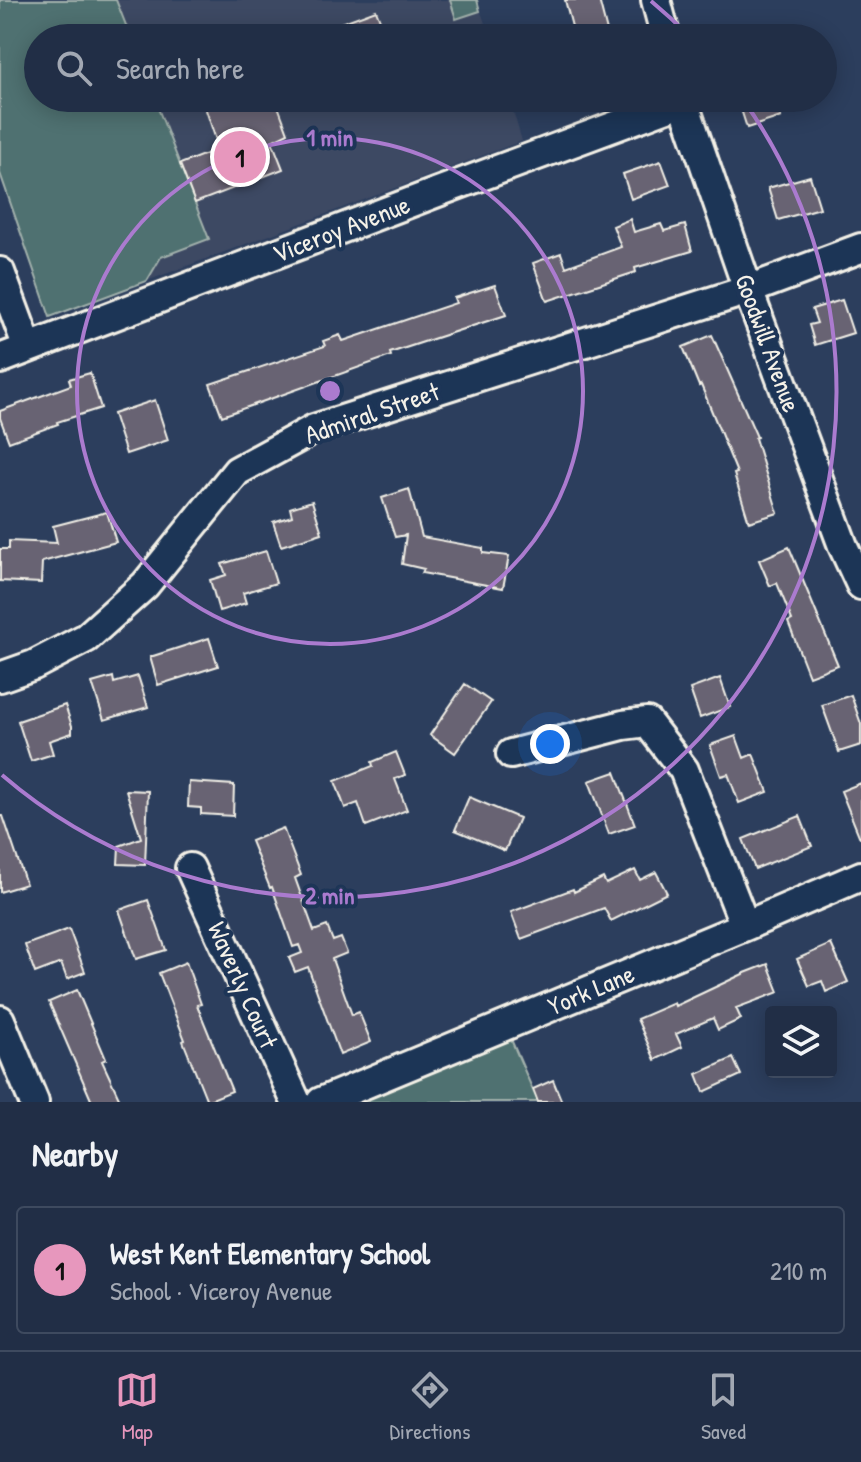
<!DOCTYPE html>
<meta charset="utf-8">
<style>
:root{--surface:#212e46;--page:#29364d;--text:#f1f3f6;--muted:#a2a8b3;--line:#3e4a5f;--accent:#e797bd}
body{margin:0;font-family:"Patrick Hand",sans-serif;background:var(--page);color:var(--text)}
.controls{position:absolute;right:24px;bottom:24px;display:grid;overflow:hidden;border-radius:8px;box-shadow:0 4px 20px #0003}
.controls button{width:72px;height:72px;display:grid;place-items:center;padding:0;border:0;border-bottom:2px solid var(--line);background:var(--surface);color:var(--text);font:40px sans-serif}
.you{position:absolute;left:550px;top:744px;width:28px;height:28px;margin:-20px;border:6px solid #fff;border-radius:50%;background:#1a73e8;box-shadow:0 0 0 12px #1a73e833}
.badge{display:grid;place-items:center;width:52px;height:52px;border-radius:50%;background:var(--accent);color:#111;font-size:26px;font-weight:700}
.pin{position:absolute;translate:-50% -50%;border:4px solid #fff;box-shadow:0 2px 8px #0006}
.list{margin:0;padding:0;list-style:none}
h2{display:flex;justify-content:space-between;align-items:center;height:104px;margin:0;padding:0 32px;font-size:34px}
h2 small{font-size:26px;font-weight:400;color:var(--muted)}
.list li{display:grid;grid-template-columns:52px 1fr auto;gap:24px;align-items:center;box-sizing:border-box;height:128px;margin:0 16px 16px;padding:0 16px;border:2px solid var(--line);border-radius:8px}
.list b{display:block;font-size:30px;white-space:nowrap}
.list p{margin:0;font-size:26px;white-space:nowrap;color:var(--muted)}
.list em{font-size:26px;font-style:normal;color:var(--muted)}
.icon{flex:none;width:44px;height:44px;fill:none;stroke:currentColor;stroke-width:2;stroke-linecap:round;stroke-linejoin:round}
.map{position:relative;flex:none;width:861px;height:1102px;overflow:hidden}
.search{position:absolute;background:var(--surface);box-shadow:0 4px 20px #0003;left:24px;right:24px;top:24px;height:88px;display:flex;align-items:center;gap:20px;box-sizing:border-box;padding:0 28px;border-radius:44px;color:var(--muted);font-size:30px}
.sheet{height:248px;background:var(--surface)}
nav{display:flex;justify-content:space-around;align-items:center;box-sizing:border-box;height:112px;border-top:2px solid var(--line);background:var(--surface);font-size:22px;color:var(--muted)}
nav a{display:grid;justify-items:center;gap:4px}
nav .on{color:var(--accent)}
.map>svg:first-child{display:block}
</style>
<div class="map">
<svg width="861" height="1102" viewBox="0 0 861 1102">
<rect width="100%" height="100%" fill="#2c3e5d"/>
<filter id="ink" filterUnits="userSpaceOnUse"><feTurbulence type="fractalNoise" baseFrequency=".0125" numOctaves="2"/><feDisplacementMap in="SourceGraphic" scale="16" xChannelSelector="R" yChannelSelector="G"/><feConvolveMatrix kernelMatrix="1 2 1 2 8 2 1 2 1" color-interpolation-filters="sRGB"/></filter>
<g filter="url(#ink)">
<path fill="#3e4964" d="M0,0h477l13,38h-452v60h471l13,43 -472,176 -50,-144z"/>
<path fill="#507171" stroke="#a2b1ac" stroke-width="2" d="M0,0h116l15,38h-93v60h116l55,141 -48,18 -14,24 -97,36 -50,-144z
M450,0h27l3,11 -24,8z
M510,1037l28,65h-184z"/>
<path fill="#686473" stroke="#f4f1e8" stroke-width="2" d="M565,0h34l9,35 -13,3h-20z
M376,10l11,28h-81l-1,-2z
M202,98h73l13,35 -16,8 11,28 -88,34 -15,-39 39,-15z
M754,98h22l5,19 -34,11 -8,-25z
M661,161l9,24 -39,14 -8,-25z
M810,176l10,32 -42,12 -10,-32z
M630,219l4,13 27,-8 3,7 21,-6 7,26 -57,17 1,4 -89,29 -14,-38 28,-10 5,14 55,-20 -8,-21z
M495,285l11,30 -116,38 1,3 -169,60 -12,-32 115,-38 -2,-5 17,-6 3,6 113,-38 -2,-5z
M842,300l11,33 -38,12 -6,-20 8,-2 -5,-14z
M712,335l45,102 -2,1 23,75 -29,9 -15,-48 3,-1 -36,-88 -2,1 -16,-39z
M90,373l11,35 -44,14 1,2 -49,18 -9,-24v-7l71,-26 -2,-6z
M155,400l13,40 -42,14 -13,-40z
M409,489l13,48 61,11v5l26,3 -6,32 -81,-15 2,-4 -22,-5 4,-29 -11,2 -13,-39z
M312,501l10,32 -41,13 -8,-24 19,-6 -2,-8z
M107,512l9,30 -74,20 -1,21 -41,-2v-32h9v-8l48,2 -4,-17z
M789,547l49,118 -29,11 -21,-54 4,-2 -15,-37 -7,3 -11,-26z
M266,551l10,32 -33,10 3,10 -27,8 -9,-31 16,-5 -4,-11z
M209,638l9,28 -60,19 -8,-28z
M138,676l10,31 -44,13 -12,-37 21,-6 1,6z
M720,678l10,29 -30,11 -10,-29z
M465,684l26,18 -36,51 -25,-18z
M851,695l10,29v21l-22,7 -17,-47z
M65,705l7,21v7l-23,8 4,13 -22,7 -13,-40z
M736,736l8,22 9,-4 15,38 -29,11 -11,-29 -7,2 -11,-31z
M396,752l9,23 -10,4 12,31 -41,16 -8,-23 -13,5 -10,-27 38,-15 -1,-4z
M615,772l20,53 -26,9 -20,-53z
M189,782l45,3 -1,31 -32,-2v-6l-13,-1z
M861,783v55h-1l-19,-47z
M126,790l22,1 -3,74 -27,-1 1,-18 22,-8z
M469,797l50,21 -14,33 -50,-21z
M0,816h3l23,68 -26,8z
M800,816l12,30 -57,23 -12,-30z
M283,828l18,47 -6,3 19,53 13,-5 6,15 8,-3 6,15 -15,6 20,56 7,-3 12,30 -31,13 -32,-88 -13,5 -6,-14 13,-5 -3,-8 -6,2 -21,-60 -2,1 -19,-47z
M635,870l5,10 16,-8 11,21 -56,28 -7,-13 -83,31 -10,-27 62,-23 1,3 29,-14 3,6z
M148,900l18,50 -30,9 -17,-49z
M69,929l16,43 -18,7 -6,-16 -26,10 -10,-28z
M831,944l17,38 -22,10 -4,-11 -13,5 -12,-27z
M186,962l15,42 -4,1 35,86 -25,10 -24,-60 2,-1 -26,-67z
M768,964l11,28 -43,16 5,11 -23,11 -5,-12 -37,16 6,13 -27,13 -18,-41 37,-16 1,3 70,-33z
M77,990l29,69 -4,2 19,41h-29l-43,-100z
M733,1058l8,17 -37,17 -7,-18z
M553,1080l9,22h-24l-5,-13z"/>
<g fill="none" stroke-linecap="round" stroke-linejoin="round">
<g stroke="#f4f1e8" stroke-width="34">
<path id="minor" d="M656,0l10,38
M682,98l66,192 95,256 18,39
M0,272l28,76
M0,359l435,-166 248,-92
M0,677l34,-12 52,-27 59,-53 92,-114 77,-42 434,-139 113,-42
M511,754l112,-29 24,-3 37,48 61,156
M190,868l106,234
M0,1020l34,82
M321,1102l424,-176 116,-50"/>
</g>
<use href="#minor" stroke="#1d3557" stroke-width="28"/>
</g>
</g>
<g fill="none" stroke="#ab7bcf" stroke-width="4">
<circle cx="330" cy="391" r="253"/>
<path d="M651 1A505 505 0 0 1 690 37M744 101A505 505 0 0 1 2 775"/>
</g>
<g text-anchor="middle" stroke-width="8" stroke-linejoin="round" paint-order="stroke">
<g font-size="26" fill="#f4f1e8" stroke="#1d3557">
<text transform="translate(341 229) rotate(-21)" y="9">Viceroy Avenue</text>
<text transform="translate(768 343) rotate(70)" y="9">Goodwill Avenue</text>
<text transform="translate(372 413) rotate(-19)" y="9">Admiral Street</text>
<text transform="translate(243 985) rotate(66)" y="9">Waverly Court</text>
<text transform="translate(591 990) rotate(-23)" y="9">York Lane</text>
</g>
</g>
<circle cx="330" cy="391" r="12" fill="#ab7bcf" stroke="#1d3557" stroke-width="4"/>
<g font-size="24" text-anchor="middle" font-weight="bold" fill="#ab7bcf" stroke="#1d3557" stroke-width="8" stroke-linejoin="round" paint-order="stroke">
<text x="330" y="146">1 min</text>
<text x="330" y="904">2 min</text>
</g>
</svg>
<div class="controls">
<button><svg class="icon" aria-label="layers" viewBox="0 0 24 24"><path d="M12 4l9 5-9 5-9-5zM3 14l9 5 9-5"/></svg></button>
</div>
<div class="you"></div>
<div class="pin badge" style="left:240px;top:157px">1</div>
<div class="search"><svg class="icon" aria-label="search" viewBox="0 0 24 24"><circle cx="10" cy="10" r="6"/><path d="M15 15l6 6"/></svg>Search here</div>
</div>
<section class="sheet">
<h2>Nearby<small></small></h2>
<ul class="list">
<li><span class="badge">1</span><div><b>West Kent Elementary School</b><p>School · Viceroy Avenue</p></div><em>210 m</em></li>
</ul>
</section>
<nav>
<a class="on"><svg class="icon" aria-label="map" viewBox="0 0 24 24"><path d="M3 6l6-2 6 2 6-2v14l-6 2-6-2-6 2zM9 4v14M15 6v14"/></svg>Map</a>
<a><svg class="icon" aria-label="directions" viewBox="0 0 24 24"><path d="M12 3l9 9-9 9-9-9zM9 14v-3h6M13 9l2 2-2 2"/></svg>Directions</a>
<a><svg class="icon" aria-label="saved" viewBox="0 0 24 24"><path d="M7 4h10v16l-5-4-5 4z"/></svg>Saved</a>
</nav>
